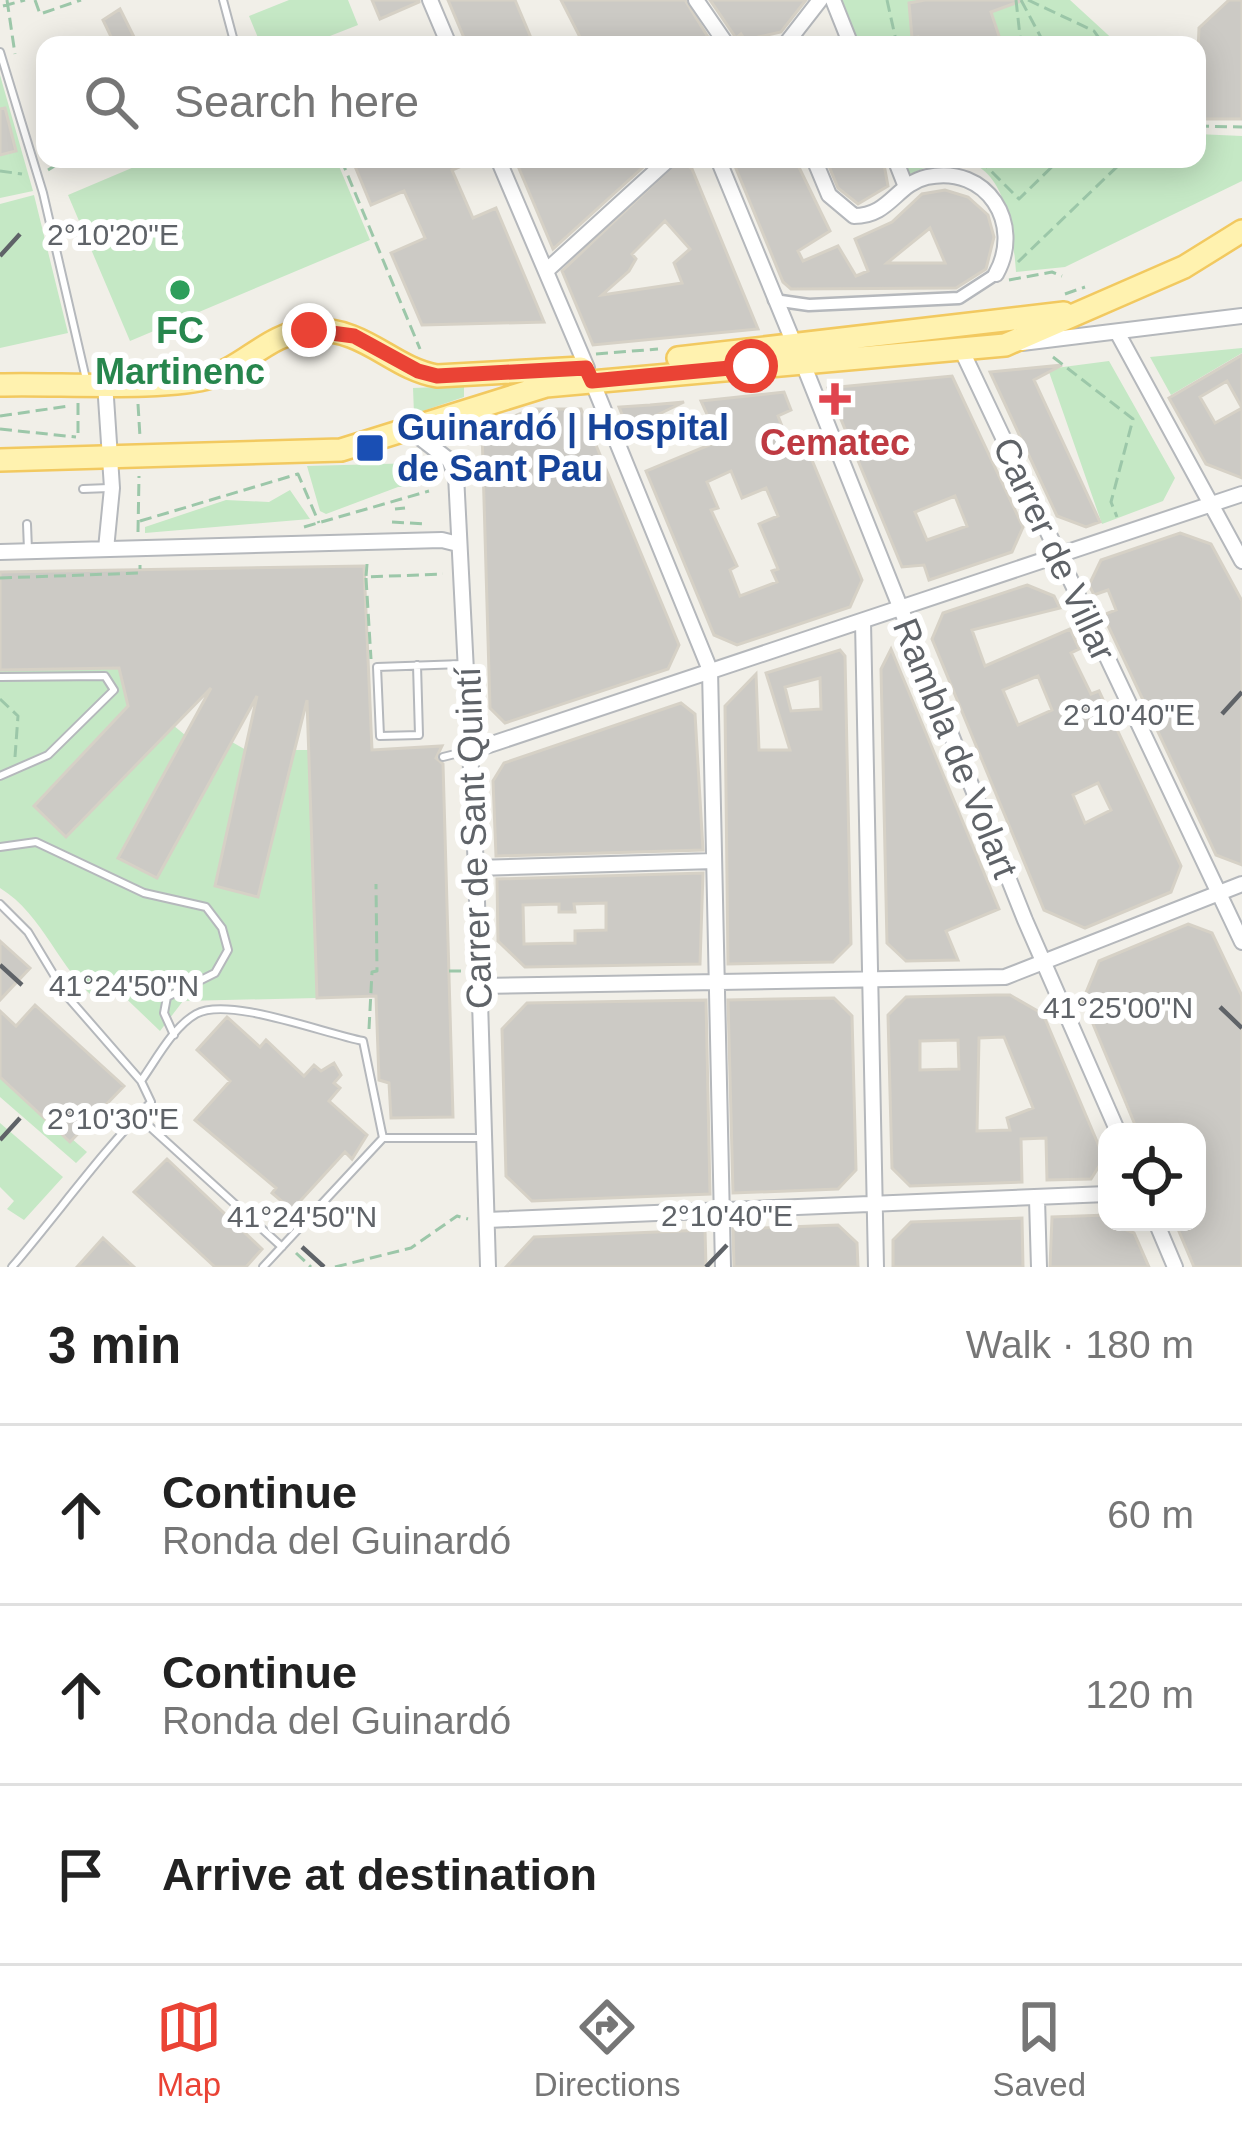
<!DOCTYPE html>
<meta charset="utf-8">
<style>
:root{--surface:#fff;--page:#f2f2f2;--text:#222;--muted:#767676;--line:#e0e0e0;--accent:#ea4335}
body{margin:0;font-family:Arial,sans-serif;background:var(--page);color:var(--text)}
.controls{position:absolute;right:36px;bottom:36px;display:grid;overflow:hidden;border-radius:24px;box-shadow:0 6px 30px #0003}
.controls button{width:108px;height:108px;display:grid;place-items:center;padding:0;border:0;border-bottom:3px solid var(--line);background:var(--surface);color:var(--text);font:60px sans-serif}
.stop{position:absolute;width:36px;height:36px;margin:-27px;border:9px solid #ea4335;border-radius:50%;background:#fff}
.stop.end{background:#ea4335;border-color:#fff;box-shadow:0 3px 12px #0008}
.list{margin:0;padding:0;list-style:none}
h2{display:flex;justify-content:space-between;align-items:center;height:156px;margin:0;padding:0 48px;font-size:51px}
h2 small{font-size:39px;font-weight:400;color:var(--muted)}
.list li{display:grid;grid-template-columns:78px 1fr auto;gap:36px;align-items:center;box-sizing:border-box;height:180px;padding:0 48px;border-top:3px solid var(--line)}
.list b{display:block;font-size:45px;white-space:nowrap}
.list p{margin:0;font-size:39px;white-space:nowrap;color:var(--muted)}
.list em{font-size:39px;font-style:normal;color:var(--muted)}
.icon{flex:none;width:66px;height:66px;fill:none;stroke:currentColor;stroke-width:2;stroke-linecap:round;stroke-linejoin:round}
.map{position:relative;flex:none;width:1242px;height:1267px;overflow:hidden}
.search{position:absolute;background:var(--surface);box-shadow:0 6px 30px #0003;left:36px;right:36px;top:36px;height:132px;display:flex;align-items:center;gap:30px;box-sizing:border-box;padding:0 42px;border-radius:24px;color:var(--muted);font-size:45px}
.sheet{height:696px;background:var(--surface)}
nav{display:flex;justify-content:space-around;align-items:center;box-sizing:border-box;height:168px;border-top:3px solid var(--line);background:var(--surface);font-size:33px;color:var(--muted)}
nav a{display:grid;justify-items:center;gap:6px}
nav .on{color:var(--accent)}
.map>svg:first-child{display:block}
</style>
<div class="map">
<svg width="1242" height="1267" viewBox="0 0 1242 1267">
<rect width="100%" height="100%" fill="#f1efe8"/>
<path fill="#c5e8c5" d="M289,0h59l10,25 -51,20h-46l-12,-29z
M840,0h230l49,45h-262z
M0,75l33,116 -33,7z
M1197,134l45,2v45l-177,86 -49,5c-3,-38 -9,-114 -64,-112 -14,1 -31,10 -45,15l-6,-16h296z
M153,159h183l34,81 -240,101 -62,-146z
M34,195l34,138 -68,15v-144z
M1242,348v5l-71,42 -21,-38z
M1109,361l66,117 -12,23 -61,23 -54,-155z
M464,386v11l-50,17 -1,-26z
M418,463l1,24h-21l-72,27 -6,-3 -13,-45z
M290,490l20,29 -165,14v-6l81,-27 43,2z
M119,668l9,38 -93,99 138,-80 12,10 -66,122 38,21 75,-136 14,8h63l8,248 -134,3 -23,30 -47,-45 -15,15c-39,-31 -54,-86 -98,-113v-217z
M0,1076l87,76 -11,11 -76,-66z
M0,1123l63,54 -39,43 -17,-11 7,-8 -14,-14z"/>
<path fill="#cccac5" stroke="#d6d1c6" stroke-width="3" fill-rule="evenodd" d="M372,0h47v2l-39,17z
M448,0h67l19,45h-67z
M561,0h124l28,45h-129z
M710,0h96l-25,32 -36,8 -4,-6 -5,4z
M925,0h95l1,1 -30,11 11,33h-82l-2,-8 -6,1 -3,-35z
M1229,0h13v119h-45l6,-67h-5l1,-24z
M120,9l18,36h-23l-12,-25z
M5,108l11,43 -16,4v-46z
M352,159h126l-26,11 21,48 23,-10 48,114 -122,3 -31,-72 34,-15 -21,-47 -33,14z
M515,159h137l-99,90z
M680,159l12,10 66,160 -165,16 -31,-74zM665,221l25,28 -16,14 8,20 -80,12 27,-24 7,-12 -4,-5z
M732,159h63l35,72 -32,20 5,10 35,-15 18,30 12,-5 -13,-32 37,-17 30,-28 23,-4 23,7 20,18 6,22 -8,32 -30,19 -165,1 -8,-7zM930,228l15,35h-58z
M826,159h57l5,27 -30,18 -20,-16z
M1242,355v123l-36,-14 -37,-66zM1227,381l15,27 -27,15 -15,-26z
M1062,365l-28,15 66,142 -14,5 -29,-11 -67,-144z
M952,376l71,151 -11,25 -83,28 -5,-15 -22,2 -74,-179zM955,496l12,30 -40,14 -12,-28z
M784,392l7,18 -13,6 17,43 14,-6 53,127 -12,27 -113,38 -23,-10 -68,-164 73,-30 -18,-40zM731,471l11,27 24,-10 12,28 -19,8 19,45 -6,2 5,11 -37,14 -10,-26 7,-4 -26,-56 7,-2 -11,-26z
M684,402l-56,27 -9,-22 31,-2z
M531,409h50l98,236 -11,24 -163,54 -15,-15 -8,-278z
M1180,533l31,11 31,57v264l-26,-10 -113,-240 13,-5 -8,-20 -14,5 -5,-10 12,-25z
M364,566l8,184 70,-4 -6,12 7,6 10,353 -62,1 -2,-35 -10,-3 -3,-84 -59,2 -10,-298 -49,197 -43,-11 42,-190 -100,182 -39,-20 93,-170 -145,149 -32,-31 94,-100 -9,-38 -119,2v-98z
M1027,585l27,11 6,12 -88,22 13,36 85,-37 9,20 -8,4 20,41 8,-3 82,175 -10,26 -86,36 -41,-18 -112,-271 11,-26zM1038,676l14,34 -34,15 -15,-35zM1098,783l13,27 -26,13 -12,-28z
M891,649l108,260 -53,22 12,29 -52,1 -19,-18 -6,-274z
M840,650l5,6 6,288 -18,18 -105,2 -3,-258 31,-32 3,76h31l-24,-77zM820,678l1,31 -30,2 -6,-24z
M681,703l14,11 8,136 -207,6 -3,-75 11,-18z
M703,873l-3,91 -175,3 -27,-26 -1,-62zM606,903v27l-31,1v12l-51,1 -1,-39 36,-1v8h16l-1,-8z
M1188,924l24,9 30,63v271h-48l-19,-45h22v-90h-59l-55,-132 16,-39z
M0,941l30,27 -30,32z
M996,995h14l33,19 61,144 -13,21 -44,1 -1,-42 -25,1 1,43 -112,4 -18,-18 -4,-153 18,-18zM1004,1037l29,71 -26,10 3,12 -33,1 2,-93zM958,1040l1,29 -39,1v-29z
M834,998l18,18 4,154 -18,19 -105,4 -5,-193z
M706,1000l4,194 -178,7 -26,-25 -4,-147 25,-26z
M35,1005l89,81 -54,56 -70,-65v-66l16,15z
M227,1017l33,30 6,-7 38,36 10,-11 7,6 13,-8 7,12 -7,8 6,5 -11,13 38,34 -15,24 -7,-7 -53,58 -20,-17 4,-5 -81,-68 35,-39 -33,-31z
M167,1159l95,90 -16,18h-31l-81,-75z
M1107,1215v7l27,11 15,34h-99l2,-50z
M1022,1218l1,49h-130v-27l18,-18z
M838,1225l19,18 1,24h-124l-1,-38z
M705,1230l1,37h-200l28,-30z
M103,1238l31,29h-57z"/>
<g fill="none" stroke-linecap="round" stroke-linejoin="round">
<g stroke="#b5b8bc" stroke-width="10">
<path id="service" d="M223,0l12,45
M0,52l43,141 43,186
M83,489l26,-1
M27,524l1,26
M417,665l2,70 -39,1 -3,-69 86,-3
M0,677l105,-1 9,14 -66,65 -48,21
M443,757l24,-6
M0,847l36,-5 108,51 62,14 16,21 6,22 -13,23 -48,24 -3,16 10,22
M0,904l28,28 38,63 75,86
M138,1116l144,131
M12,1267c47,-55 88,-113 139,-165l-10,-21c15,-21 32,-54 55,-67 32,-18 126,19 167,27l20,97
M263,1267l120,-129h102"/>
</g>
<g stroke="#b5b8bc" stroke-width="15">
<path id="pedestrian" d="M774,300l35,5 150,-7 37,-24"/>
</g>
<g stroke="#b5b8bc" stroke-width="18">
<path id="minor" d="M430,0l19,45
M696,0l31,45
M833,0l18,45
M785,45l35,-45
M498,159l89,209
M718,159l77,187
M814,159l15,36 25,21c36,0 42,-32 73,-39 60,-13 97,47 69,97
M895,159l11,28
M546,271l123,-112
M1117,332l125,229
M1022,343l220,-27
M962,351l280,591
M802,361l223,559 93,212
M592,381l118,289 13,597
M105,383l7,105 -6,61
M410,430l39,30 7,15 20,393 12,399
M0,552l442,-12 16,4
M863,622l13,645
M471,751l771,-257
M476,868l238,-7
M480,986l525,-9 237,-93
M1037,1199l2,68
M487,1220l620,-26
M1156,1222l19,45"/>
</g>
<g stroke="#f2c960" stroke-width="26">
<path id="primary" d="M678,358l386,-45
M0,385c52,-2 168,6 211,-8 36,-12 58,-44 99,-47 55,-3 81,38 127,46l144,-8
M0,460l341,-10 205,-64 459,-41 179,-78 58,-36"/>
</g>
<path stroke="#9cc7a9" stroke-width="3" stroke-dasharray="12 6" stroke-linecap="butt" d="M7,0l8,54
M35,0l5,14 41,-14
M887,0l10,45
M1016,0l5,45
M1021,0l24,45
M1028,0l66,31 10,14
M3,6l22,-6
M1197,126l45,1
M341,159l79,190
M979,159l40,40 41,-40
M48,170l18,-11
M0,171l22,3
M1018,262l107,-103
M1009,280l43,-8 10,4
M1065,294l20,-7
M596,354l62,-5
M1053,357l80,62 -22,83 6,15
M78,403v33
M138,404l2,33
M0,416l69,-10
M0,429l76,8
M395,509l10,-1
M140,521l158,-47 21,49
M392,522l33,2
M304,527l125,-36
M138,532l1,-56
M367,564l-1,13 77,-3
M0,578l140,-5v-8
M366,578l5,81
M0,699l18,17 -3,41
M449,971h13
M369,1029l3,-57 5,-1 -1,-87
M296,1253l15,14
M335,1267l76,-19 46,-32 11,3"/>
<use href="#service" stroke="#fff" stroke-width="6"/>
<use href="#pedestrian" stroke="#fff" stroke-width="10"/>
<use href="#minor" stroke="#fff" stroke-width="14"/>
<use href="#primary" stroke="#fff2af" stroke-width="21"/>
</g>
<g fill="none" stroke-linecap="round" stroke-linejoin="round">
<path stroke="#ea4335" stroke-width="15" d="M309,330l45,6 64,35 19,5 149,-8 6,13 159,-15"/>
</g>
<path fill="none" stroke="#5f6368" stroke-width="4.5" d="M0,256l20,-22M1222,714l20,-22M0,965l22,20M1220,1007l22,21M0,1140l20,-22M302,1247l22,20M706,1267l21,-22"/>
<circle fill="#2e9e5b" stroke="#fff" stroke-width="4.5" cx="180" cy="290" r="12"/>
<path fill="#e0444e" stroke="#fff" stroke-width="4.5" d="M829 381h12v12h12v12h-12v12h-12v-12h-12v-12h12z"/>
<rect fill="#1a4fb4" stroke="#fff" stroke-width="4.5" x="355" y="433" width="30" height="30" rx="6"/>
<g text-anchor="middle" stroke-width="12" stroke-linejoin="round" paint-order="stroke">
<g font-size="36" font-weight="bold" fill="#27864d" stroke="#fff">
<text x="180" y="343">FC<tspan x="180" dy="41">Martinenc</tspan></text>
</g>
<g font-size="36" font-weight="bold" fill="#164399" stroke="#fff" text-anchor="start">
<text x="397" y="440">Guinardó | Hospital<tspan x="397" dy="41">de Sant Pau</tspan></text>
</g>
<g font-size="36" font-weight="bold" fill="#be3a42" stroke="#fff">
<text x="835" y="455">Cematec</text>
</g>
<g font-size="36" fill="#5f6368" stroke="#fff">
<text transform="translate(1055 549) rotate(65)" y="13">Carrer de Villar</text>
<text transform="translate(956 748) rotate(68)" y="13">Rambla de Volart</text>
<text transform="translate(473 838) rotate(-92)" y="13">Carrer de Sant Quintí</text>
</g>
</g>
<g font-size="30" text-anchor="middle" fill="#5f6368" stroke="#fff" stroke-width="12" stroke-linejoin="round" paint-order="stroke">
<text x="113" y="245">2°10'20"E</text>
<text x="1129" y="725">2°10'40"E</text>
<text x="124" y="996">41°24'50"N</text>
<text x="1118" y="1018">41°25'00"N</text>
<text x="113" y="1129">2°10'30"E</text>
<text x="727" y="1226">2°10'40"E</text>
<text x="302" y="1227">41°24'50"N</text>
</g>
</svg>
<div class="controls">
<button><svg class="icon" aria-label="locate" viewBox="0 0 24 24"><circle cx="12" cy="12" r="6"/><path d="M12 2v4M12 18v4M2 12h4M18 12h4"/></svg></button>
</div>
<div class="stop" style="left:751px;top:366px"></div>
<div class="stop end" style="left:309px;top:330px"></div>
<div class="search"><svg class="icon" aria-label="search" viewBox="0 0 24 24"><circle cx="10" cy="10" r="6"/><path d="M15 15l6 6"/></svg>Search here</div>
</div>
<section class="sheet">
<h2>3 min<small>Walk · 180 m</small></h2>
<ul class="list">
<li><svg class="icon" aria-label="ahead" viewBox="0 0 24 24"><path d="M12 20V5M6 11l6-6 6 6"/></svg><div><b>Continue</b><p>Ronda del Guinardó</p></div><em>60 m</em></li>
<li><svg class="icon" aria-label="ahead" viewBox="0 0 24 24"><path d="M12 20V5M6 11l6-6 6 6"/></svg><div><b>Continue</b><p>Ronda del Guinardó</p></div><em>120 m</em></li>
<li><svg class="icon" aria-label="arrive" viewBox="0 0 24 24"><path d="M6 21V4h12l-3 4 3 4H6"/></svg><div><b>Arrive at destination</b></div></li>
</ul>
</section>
<nav>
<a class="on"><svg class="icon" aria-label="map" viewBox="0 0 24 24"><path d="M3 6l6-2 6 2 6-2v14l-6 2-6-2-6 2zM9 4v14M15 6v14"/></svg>Map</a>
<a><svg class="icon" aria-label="directions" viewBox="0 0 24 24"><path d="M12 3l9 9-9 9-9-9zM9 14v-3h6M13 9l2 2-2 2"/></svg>Directions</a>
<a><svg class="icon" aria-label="saved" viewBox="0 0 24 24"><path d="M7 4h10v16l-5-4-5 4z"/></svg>Saved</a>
</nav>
